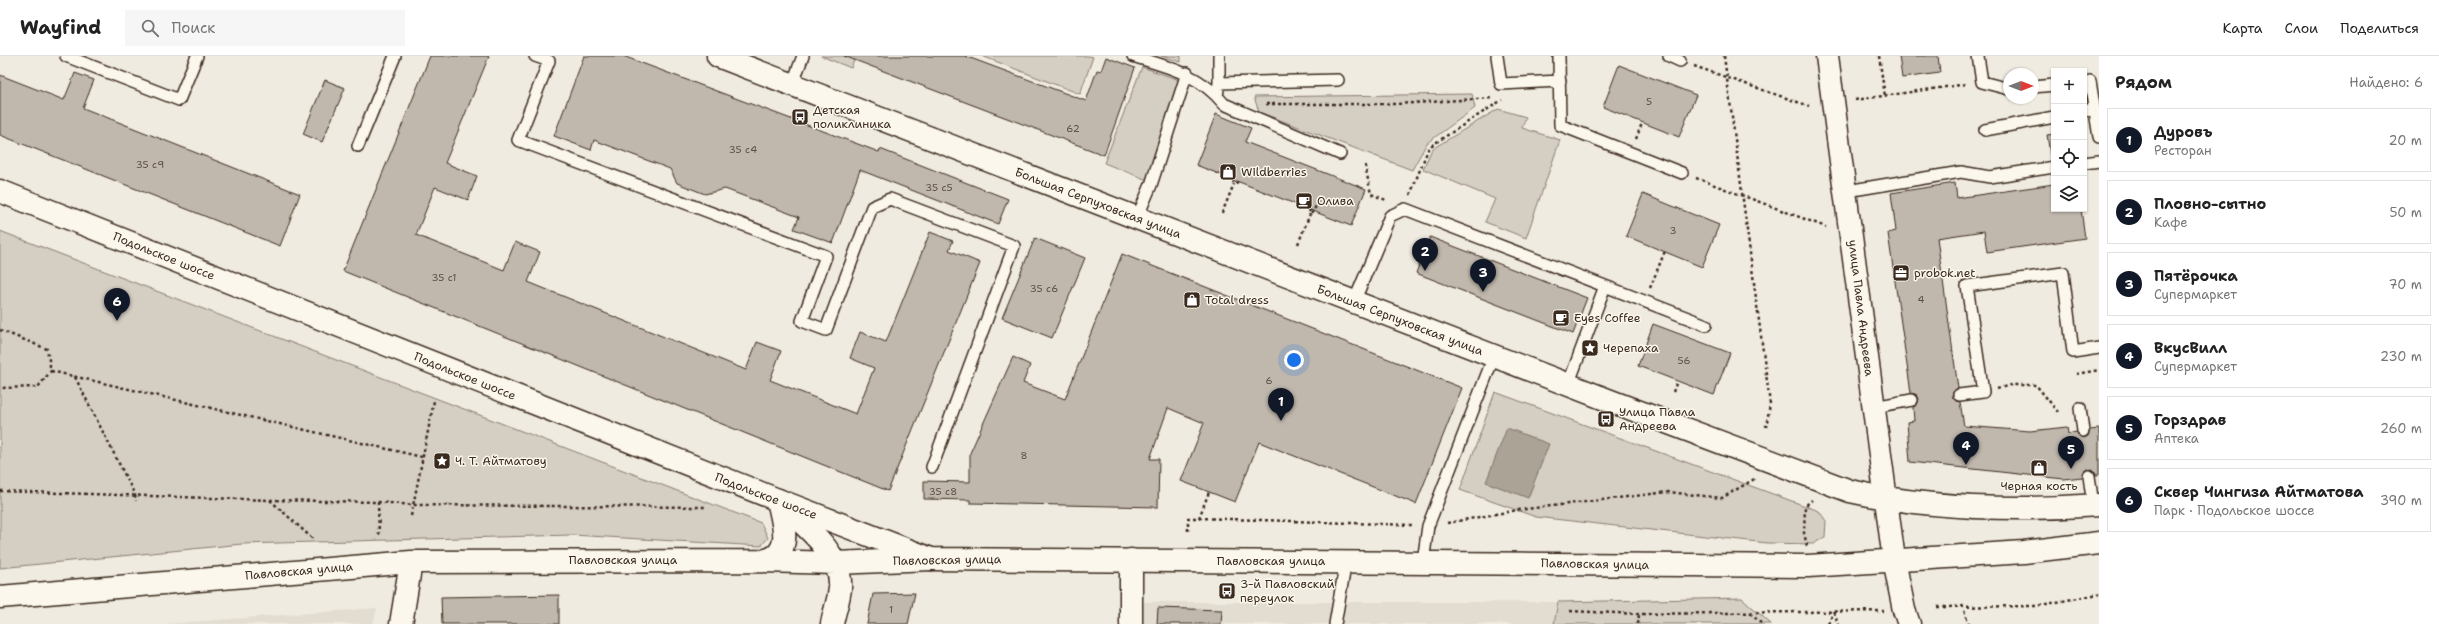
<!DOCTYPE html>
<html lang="ru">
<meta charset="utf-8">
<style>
:root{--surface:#fff;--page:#f6f6f6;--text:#222;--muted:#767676;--line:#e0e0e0;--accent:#111827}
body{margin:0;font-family:"Shantell Sans",sans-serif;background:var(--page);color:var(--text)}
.controls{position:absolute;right:12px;top:12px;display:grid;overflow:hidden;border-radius:0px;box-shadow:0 1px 3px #0004}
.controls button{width:36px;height:36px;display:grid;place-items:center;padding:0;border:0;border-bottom:1px solid var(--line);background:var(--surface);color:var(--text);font:20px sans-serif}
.compass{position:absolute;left:2003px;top:12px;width:36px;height:36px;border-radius:50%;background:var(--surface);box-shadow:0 1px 3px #0004;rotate:90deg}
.you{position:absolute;left:1294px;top:304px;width:14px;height:14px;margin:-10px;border:3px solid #fff;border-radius:50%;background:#1a73e8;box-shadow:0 0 0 6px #1a73e833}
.badge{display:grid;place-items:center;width:26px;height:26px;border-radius:50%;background:var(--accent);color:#fff;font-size:13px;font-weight:700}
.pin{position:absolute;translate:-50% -33px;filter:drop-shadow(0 1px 2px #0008)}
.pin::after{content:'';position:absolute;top:21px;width:14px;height:12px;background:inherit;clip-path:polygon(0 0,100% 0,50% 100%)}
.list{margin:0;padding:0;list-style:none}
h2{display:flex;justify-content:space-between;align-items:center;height:52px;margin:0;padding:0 16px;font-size:17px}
h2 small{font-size:13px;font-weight:400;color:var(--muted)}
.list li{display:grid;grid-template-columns:26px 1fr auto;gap:12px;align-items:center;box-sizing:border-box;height:64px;margin:0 8px 8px;padding:0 8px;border:1px solid var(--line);border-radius:0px}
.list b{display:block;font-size:15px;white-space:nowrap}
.list p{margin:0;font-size:13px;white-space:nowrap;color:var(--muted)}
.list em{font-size:13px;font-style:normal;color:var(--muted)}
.icon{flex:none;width:22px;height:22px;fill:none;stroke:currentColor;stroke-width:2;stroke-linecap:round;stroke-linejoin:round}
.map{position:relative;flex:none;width:2099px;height:568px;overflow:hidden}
header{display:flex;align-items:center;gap:24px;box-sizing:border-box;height:56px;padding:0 20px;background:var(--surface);border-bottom:1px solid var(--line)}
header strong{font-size:19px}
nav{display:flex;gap:22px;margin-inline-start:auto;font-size:14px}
.search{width:280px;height:36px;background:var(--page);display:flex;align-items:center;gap:10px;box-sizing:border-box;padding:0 14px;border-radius:0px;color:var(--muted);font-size:15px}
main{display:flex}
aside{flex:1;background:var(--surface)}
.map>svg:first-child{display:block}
</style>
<header>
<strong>Wayfind</strong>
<div class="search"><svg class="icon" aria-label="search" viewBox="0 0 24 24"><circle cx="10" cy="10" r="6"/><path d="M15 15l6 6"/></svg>Поиск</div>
<nav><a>Карта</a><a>Слои</a><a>Поделиться</a></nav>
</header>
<main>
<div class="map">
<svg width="2099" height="568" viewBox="0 0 2099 568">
<rect width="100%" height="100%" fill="#f0ebe0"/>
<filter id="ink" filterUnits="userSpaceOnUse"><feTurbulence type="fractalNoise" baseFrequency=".025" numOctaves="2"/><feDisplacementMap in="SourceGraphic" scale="8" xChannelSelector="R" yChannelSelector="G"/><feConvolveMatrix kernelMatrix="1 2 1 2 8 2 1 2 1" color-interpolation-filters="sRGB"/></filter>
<g filter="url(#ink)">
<path fill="#e2dcd1" d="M1141,546h417l-4,22h-413z
M377,552l-4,16h-209z"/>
<path fill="#d5cec3" stroke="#887c70" d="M821,0h35l-5,12z
M982,0h107l4,1 -13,37z
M1161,0h20v6z
M1142,11l40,14 -32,100 -46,-18z
M1472,38l3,14 -48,35 -15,27 -153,-58 -5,-15z
M1498,53l28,8 -4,11 38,12 -34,98 -41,-16 10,-23 -72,-30 9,-20z
M0,175l761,292 7,15 -7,8 -189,-11 -330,9 -242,24z
M1495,336l324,119 7,10 -1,16 -12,7 -46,-1 -231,-26 -76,-27z
M1742,542l29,26h-217l4,-22z"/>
<path fill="#aca397" stroke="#7f7367" d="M1507,372l42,16 -21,54 -42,-16z"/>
<path fill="#c0b8ad" stroke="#3b2a1e" d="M430,0h59l-44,107 32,13 -9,24 -33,-13 -19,48 88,35 11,-28 25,10 -12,30 218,88 11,-28 24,9 -11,29 86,34 18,-46 -24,-10 10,-26 26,10 44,-110 23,9 -4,9 31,13 -92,228 -545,-220z
M584,0h39l256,96 1,-3 128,50 -10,25 -138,-54 -27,73 -39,-14 5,-12 -74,-28 -20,5 -28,-11 -7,-14 -76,-29 -3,10 -37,-14z
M844,0h121l121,45 11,-31 4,1 5,-14 29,11 -31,87z
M1899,0h39l2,17 -38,5z
M1619,9l77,30 -17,42 -76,-30z
M75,17l19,7 -11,28 217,86 -20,52 -280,-111v-60l64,25z
M325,24l20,8 -23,54 -19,-8z
M1216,58l35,14 -6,14 121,47 -15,37 -155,-61z
M2054,78v26h-3l-4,-25z
M1955,127l2,15 97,-14v25h27l4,29 -98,14 -3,-21 -47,7 21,150 -5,4 -1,4 4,5 4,1 4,24 66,5 37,-4 1,7 8,-2 8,6 4,-2 2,-6 9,-1v46h-3l-2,-4 -6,-2 -4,2 -2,6 -18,2 -154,-17 -3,-40 7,-1 -1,-14 4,-2 2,-6 -2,-4 -6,-2 -23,-160 8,-2 -5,-38z
M1643,138l76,31 -17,42 -76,-31z
M1430,181l157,61 -14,36 -157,-61z
M1035,182l50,20 -33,80 -50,-20z
M1122,198l340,134 -46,116 -157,-62 -24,60 -54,-21 23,-58 -36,-15 -18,51h9l-1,48 -188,-4v-3l-46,-1v-18l46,1v-29l43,-96 17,8 -7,18 42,16z
M1653,268l77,29 -16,42 -76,-29z
M915,537l-7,31h-41l6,-30z
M559,539v29h-117l-1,-27z
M1158,552l64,2 -1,14h-64z"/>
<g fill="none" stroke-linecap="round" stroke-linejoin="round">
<g stroke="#3b2a1e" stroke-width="14">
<path id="lane" d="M66,0l113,44 18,-44
M535,0l14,5 -31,79 308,116 -24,65 24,9 46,-123 18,-8 124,47 -82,221
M1133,0c35,11 67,18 91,48l116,50
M1219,0v27
M1497,0l4,28 59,-3
M1559,0l1,69 122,48
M1669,0l11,5
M1978,0l4,26 27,7
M2090,25l9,56
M792,29l11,-29
M2033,31l21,-2
M1217,40l2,-13 119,-3
M2084,55l10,-2
M1985,74l69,-13
M358,90l37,-90
M2084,107l15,-2
M1847,135l114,-19 29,5 64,-10
M1137,162l14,-33 36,-112
M1354,246l36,-86 15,-7 301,116
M1568,329l37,-99
M1959,339l24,-3 -16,-106 96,-13 10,79 26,-4
M1874,351l38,-7
M2080,352l3,23
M2089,420l4,29
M1423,506l5,-36 66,-170
M1335,568l11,-63"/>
</g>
<g stroke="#3b2a1e" stroke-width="25">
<path id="street" d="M778,444c22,23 65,52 62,88 -1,12 -6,24 -8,36
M1131,504v64
M1894,504l10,50 5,14
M762,505c33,-6 21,-37 16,-61
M0,541l411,-35 351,-1 74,2 95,-4
M401,568l10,-62"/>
</g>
<g stroke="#3b2a1e" stroke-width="25">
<path id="secondary" d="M718,0l895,346 237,89c81,18 166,20 249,14
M1827,0l67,504"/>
</g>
<g stroke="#3b2a1e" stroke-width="25">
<path id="primary" d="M0,135l778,309 153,59 877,7 216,-14 75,-9"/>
</g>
<path stroke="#3b2a1e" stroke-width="2.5" stroke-dasharray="3 3" stroke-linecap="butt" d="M1724,0l46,348 -4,23
M1879,0l6,40
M1694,10l115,40
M1855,44l112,-16
M1266,48h130l97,-6
M1636,83l6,-16
M1365,109l6,29 15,6
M1696,122l130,49
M1233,124l1,4 4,-2
M1410,139l19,-48 73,-47
M1309,153l1,5 4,-3 3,-9 7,-1 7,3
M1222,157l12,-29
M1298,188l12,-30
M1650,232l15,-37
M0,274l47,19 4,22 -13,16 -38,1
M51,315l371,86
M2076,318l23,-4
M75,321l60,118 1,6
M1997,333l13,-4h26l22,27
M1673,336l4,-11
M0,435l270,9 108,2 35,3 294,2
M270,444l44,40
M378,446l1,35
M411,460l23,-115
M1199,462l10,-26
M1447,467l71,-13 150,-18 54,6 34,-20
M1188,475v-13h11l213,7
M1807,490l-3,-13 1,-27 7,-6
M1962,549l7,19
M1937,551l99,-1 63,-12
M1570,555l69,3 245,-3
M1834,556l4,12
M1750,557l12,11
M1638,568l1,-10
M1828,568l6,-13"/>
<use href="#lane" stroke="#fbf7ec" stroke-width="11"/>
<use href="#street" stroke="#fbf7ec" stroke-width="22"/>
<use href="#secondary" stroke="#fbf7ec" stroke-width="22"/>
<use href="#primary" stroke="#fbf7ec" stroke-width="22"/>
</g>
</g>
<defs>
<g id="bus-square" transform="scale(0.9)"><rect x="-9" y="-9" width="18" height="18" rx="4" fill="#3b2a1e" stroke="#fbf7ec"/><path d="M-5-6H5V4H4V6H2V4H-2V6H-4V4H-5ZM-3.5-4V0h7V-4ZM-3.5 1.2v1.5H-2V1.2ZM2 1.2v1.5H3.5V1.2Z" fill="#fff"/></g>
<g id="shop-square" transform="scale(0.9)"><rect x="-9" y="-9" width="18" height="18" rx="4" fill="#3b2a1e" stroke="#fbf7ec"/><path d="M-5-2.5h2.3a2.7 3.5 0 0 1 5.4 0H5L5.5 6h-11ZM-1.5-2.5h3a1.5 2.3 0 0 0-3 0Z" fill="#fff"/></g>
<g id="cafe-square" transform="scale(0.9)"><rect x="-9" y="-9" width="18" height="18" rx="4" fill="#3b2a1e" stroke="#fbf7ec"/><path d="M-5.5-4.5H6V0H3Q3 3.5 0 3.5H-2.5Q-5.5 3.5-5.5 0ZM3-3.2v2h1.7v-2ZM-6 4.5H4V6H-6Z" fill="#fff"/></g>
<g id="office-square" transform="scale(0.9)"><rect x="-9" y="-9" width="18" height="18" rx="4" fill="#3b2a1e" stroke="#fbf7ec"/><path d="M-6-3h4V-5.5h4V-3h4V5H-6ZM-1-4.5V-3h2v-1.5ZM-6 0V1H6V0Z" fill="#fff"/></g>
<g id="sight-square" transform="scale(0.9)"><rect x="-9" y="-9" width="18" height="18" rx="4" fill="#3b2a1e" stroke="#fbf7ec"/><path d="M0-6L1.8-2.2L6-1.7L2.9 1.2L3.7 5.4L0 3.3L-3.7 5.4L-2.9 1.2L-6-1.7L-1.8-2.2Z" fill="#fff"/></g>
</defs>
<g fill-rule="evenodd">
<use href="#bus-square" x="800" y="61"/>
<use href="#shop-square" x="1228" y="116"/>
<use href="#cafe-square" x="1304" y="145"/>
<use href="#office-square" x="1901" y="217"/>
<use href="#shop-square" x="1192" y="244"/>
<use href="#cafe-square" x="1561" y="262"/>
<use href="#sight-square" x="1590" y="292"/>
<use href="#bus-square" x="1606" y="363"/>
<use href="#sight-square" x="442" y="405"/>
<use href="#shop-square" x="2039" y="412"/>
<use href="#bus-square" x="1227" y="535"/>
</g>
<g text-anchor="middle" stroke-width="3" stroke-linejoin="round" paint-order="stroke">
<g font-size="10" fill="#5c4e42">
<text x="1649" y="49">5</text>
<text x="1073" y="76">62</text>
<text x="743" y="97">35 с4</text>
<text x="150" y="112">35 с9</text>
<text x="939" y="135">35 с5</text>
<text x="1673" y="178">3</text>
<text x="444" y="225">35 с1</text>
<text x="1044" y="236">35 с6</text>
<text x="1921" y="247">4</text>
<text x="1684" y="308">56</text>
<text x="1269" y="328">6</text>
<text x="1024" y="403">8</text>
<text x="943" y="439">35 с8</text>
<text x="891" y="557">1</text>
</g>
<g font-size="12" fill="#3b2a1e" stroke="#fbf7ec" text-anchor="start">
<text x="813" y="58">Детская<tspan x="813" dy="14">поликлиника</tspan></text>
<text x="1241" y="120">Wildberries</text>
<text x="1317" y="149">Олива</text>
<text x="1914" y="221">probok.net</text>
<text x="1205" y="248">Total dress</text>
<text x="1574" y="266">Eyes Coffee</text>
<text x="1603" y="296">Черепаха</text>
<text x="1619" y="360">Улица Павла<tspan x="1619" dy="14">Андреева</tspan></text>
<text x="455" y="409">Ч. Т. Айтматову</text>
<text x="2039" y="434" text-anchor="middle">Черная кость</text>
<text x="1240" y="532">3-й Павловский<tspan x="1240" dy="14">переулок</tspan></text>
</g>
<g font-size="12" fill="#3b2a1e" stroke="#fbf7ec">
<text transform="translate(1098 147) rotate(21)" y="4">Большая Серпуховская улица</text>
<text transform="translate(164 200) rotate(22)" y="4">Подольское шоссе</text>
<text transform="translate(1861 252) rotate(83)" y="4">улица Павла Андреева</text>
<text transform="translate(1400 264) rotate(21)" y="4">Большая Серпуховская улица</text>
<text transform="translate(465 320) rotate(22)" y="4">Подольское шоссе</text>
<text transform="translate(766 440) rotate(21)" y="4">Подольское шоссе</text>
<text x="623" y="508">Павловская улица</text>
<text transform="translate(947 504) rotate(-1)" y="4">Павловская улица</text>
<text x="1271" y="509">Павловская улица</text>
<text transform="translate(1595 508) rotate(1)" y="4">Павловская улица</text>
<text transform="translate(299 515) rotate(-5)" y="4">Павловская улица</text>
</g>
</g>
</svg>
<div class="controls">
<button>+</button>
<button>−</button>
<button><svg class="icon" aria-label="locate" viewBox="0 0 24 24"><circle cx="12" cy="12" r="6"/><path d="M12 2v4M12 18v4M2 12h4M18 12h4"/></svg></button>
<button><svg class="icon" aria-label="layers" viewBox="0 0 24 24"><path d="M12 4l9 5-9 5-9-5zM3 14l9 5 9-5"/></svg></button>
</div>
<svg class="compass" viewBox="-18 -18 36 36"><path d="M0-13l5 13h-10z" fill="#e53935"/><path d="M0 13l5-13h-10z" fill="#767676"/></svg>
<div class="you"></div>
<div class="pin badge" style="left:1281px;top:365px">1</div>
<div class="pin badge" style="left:1425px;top:215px">2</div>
<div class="pin badge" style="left:1483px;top:236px">3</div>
<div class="pin badge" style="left:1966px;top:409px">4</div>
<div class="pin badge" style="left:2071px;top:413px">5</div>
<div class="pin badge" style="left:117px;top:265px">6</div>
</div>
<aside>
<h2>Рядом<small>Найдено: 6</small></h2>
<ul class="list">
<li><span class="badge">1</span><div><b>Дуровъ</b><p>Ресторан</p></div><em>20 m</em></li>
<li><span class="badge">2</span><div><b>Пловно-сытно</b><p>Кафе</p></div><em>50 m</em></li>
<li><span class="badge">3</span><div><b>Пятёрочка</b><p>Супермаркет</p></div><em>70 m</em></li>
<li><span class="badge">4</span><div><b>ВкусВилл</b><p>Супермаркет</p></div><em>230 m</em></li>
<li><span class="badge">5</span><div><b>Горздрав</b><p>Аптека</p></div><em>260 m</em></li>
<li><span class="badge">6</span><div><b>Сквер Чингиза Айтматова</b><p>Парк · Подольское шоссе</p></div><em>390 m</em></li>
</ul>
</aside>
</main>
